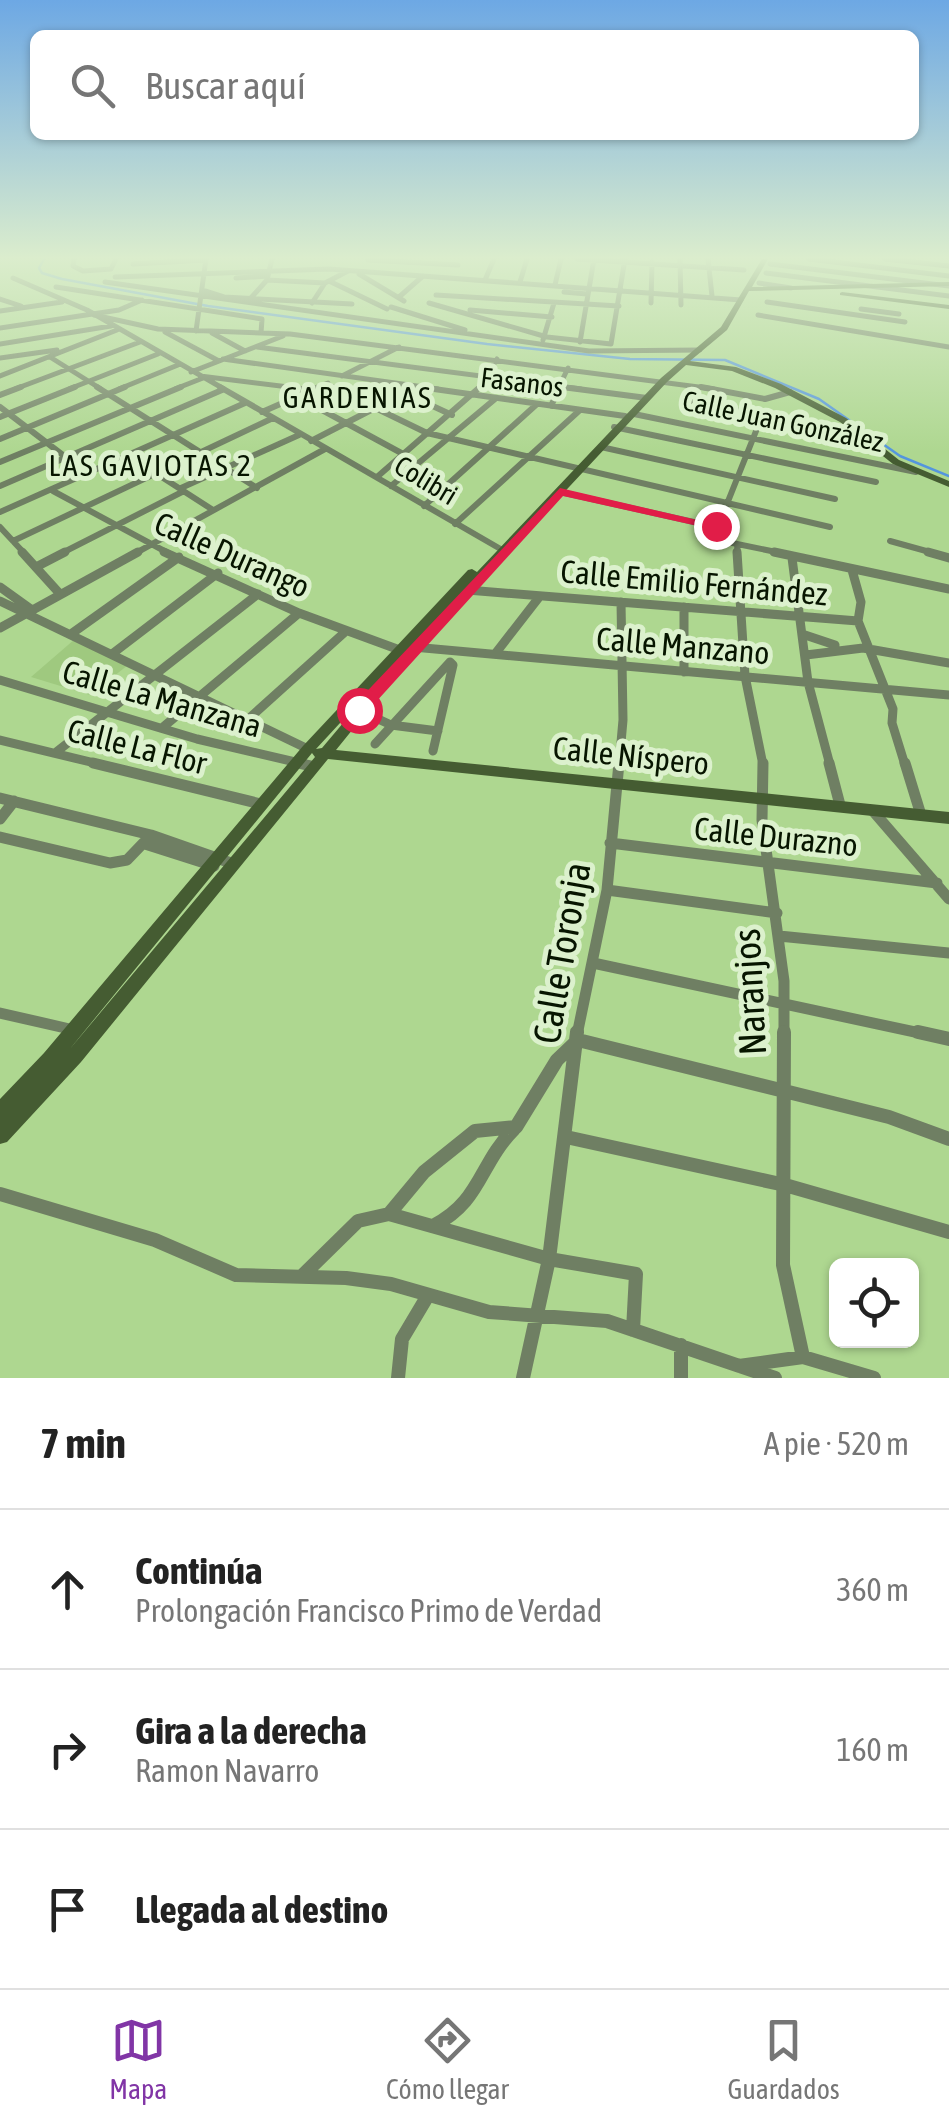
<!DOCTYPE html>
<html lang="es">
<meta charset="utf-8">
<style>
:root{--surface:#fff;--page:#f6f6f6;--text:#222;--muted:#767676;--line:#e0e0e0;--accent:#8135a6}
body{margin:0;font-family:"Asap Condensed",sans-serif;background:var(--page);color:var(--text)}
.controls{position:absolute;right:30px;bottom:30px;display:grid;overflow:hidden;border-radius:15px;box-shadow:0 2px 8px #0004}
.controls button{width:90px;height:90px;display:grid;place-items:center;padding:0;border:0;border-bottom:2px solid var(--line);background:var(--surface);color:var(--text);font:50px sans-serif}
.stop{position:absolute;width:30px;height:30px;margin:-22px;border:8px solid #e11d48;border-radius:50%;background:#fff}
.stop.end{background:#e11d48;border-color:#fff;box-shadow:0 2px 10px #0008}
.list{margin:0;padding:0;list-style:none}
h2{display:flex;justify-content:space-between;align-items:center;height:130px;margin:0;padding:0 40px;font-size:42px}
h2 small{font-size:32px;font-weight:400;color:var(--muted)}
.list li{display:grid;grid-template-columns:65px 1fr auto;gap:30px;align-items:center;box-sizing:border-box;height:160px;padding:0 40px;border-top:2px solid var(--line)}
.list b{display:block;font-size:38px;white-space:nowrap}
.list p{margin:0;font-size:32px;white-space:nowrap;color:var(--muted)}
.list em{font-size:32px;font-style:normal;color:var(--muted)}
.icon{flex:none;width:55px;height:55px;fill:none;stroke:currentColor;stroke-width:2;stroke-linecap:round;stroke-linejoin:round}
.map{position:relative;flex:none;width:949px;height:1378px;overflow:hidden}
.search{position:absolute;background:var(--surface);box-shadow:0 2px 8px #0004;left:30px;right:30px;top:30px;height:110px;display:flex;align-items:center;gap:25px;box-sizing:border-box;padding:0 35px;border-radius:15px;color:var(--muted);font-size:38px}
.sheet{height:610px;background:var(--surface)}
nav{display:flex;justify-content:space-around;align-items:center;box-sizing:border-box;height:140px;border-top:2px solid var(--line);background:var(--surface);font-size:28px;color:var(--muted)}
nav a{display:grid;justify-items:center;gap:5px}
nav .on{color:var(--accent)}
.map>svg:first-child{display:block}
</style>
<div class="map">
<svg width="949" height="1378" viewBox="0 0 949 1378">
<rect width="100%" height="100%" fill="#aed790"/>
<path fill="#9fc97f" d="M75,639l53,26 -38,30 -59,-18z"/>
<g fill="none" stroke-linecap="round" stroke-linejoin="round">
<path stroke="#5495de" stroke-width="2.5" d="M44,259l-5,9 3,5 20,6 146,27 279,38 143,15 95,1 94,39 81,57 49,20"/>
<path stroke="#6f7f63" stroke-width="5" d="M74,259l-1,7 10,5 28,-2 5,-10
M577,259l167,11
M680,259l1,46
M708,259l4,37
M809,259l140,17
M885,259l64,7
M368,260l90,5
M133,264l73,-4
M770,264l179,22
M766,273l183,23
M359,274l45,27
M115,277l214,-8 412,31
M13,278l74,32 137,79
M236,278l32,-2
M267,280l58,3
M485,280l9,-21
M329,281l58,28
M105,282l484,69 111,-1
M520,282l7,-23
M759,283l32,5
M555,285l6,-26
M56,287l206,32 -1,14
M202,290l22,7 128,7
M564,292l23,2
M436,295l183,11
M399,297l24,-21
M0,299l21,7
M250,299l17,-19 5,-21
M767,302l138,20
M312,303l13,-20 23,-12
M429,303l118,34 64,7 14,-85
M651,303l1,-41
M391,307l74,23
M861,309l38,5
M470,310l82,7
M0,311l62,-9
M94,315l64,14 132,5 424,55
M758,315l191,32
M0,328l119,-18 23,-10
M196,331l10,-72
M165,332l54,29
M212,333l33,18
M543,340l11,-37
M580,342l14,-83
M0,344l111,-18
M257,347l324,42
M50,357l51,32
M0,358l57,-8
M223,359l215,30
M191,372l92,-36
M0,376l117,-46
M200,376l105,13
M342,376l57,-29
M326,384l11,5
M15,389l125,-47
M69,389l89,-35
M119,389l59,-24
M175,389l28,-11
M313,389l15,-6
M478,389l19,-30
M558,389l10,-21"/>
<path stroke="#6f7f63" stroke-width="6" d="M97,387l160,101
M220,387l284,164
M285,387l24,3
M332,387l95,46 403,94
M420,387l205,29
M562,387l85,11
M701,387l64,12 25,-7
M0,395l21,-8
M409,395l43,20
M298,397l107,58
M687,400l176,36
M551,406l9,-19
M0,407l89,68
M262,412l57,-25
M634,414l282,58
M762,416l-49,123 73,15
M0,417l75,-30
M614,427l262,55
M0,439l125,-52
M311,441l103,-53
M601,447l234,52
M129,456l84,54
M0,462l181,-75
M377,477l103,-90
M0,486l222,-96
M391,486l104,-87
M181,488l118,-53
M53,491l117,63
M560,492l156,35
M424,506l113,-102
M0,512l245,-109
M455,524l125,-114
M0,527l25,27
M13,541l260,-123
M890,541l47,13
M737,545l1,9
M60,554l124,-63
M134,554l191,-105"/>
<path stroke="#6f7f63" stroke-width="9" d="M22,552l38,42
M164,552l135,61 98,36
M737,552l8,124 18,89
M774,552l175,37
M928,552l21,6
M792,558l16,124 22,83
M36,567l29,-15
M852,570l9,32 -3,19 35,88 -1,14 13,42
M0,587l32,23
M467,590l391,31
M0,601l308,148
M684,607v65
M0,628l138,-76
M71,634l108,-77
M805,635l30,10
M413,647l536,48
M112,654l106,-81
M495,654l45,-58
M806,655l57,-7 86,15
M0,680l197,59 111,26
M359,710l32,15 47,6
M245,722l100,-90
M162,728l137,-115
M0,740l103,25
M375,744l75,-82
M433,751l20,-86 -3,-3
M55,753l203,-159
M619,765l4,-45 -2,-118"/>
<path stroke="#6f7f63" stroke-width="11" d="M93,763l168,41
M298,763l13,3
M763,763l-1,57 22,161v54
M829,763l11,42
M905,763l16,52
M0,798l151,37 80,28
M873,811l76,88
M0,819l14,-18
M0,837l110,26 17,-3 24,-25
M610,843l327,40
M145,844l69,22
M607,890l170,23
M779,936l170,17
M593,963l336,72
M0,1013l74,17
M577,1035l30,-145 12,-127"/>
<path stroke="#6f7f63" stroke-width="14" d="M784,1032l-1,233 20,92
M918,1032l31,7
M566,1137l219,48 164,47
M0,1194l155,46 81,35 110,3 45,6 98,28 118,9 168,57
M389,1214l160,45 87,15 -3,56
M433,1226c48,-24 46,-62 81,-97
M303,1275l55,-54 31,-7 35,-42 51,-41 41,-4 41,-67 21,-20 311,77 60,22
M681,1345v33
M739,1366l64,-9 71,21
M398,1378l4,-39 25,-42
M523,1378l26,-119 28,-227"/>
<path fill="#455c32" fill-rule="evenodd" d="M762,259h6l-16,28 197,-5v4l-200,5 -22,39 -37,31 46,6 45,17 65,34 53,42 50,21v6l-56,-23 -53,-42 -65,-34 -43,-17 -46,-6 -19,17 -250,268 -81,100 613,62v12l-621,-65 -247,303 -74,80 -7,2v-45l44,-46 259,-307 165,-176 4,-1 5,3 184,-194 60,-51zM376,684l-54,64 -6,1zM312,753l3,4 -246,293z
M842,292l107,13v4l-109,-14v-2z"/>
</g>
<linearGradient id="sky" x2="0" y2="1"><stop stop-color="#6da8e4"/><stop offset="0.57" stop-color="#dbedcd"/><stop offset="1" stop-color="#dbedcd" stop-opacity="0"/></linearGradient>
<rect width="949" height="452" fill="url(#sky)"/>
<path fill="#e11d48" d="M560,488l163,38 -7,4 -153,-34 -198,218h-12v-8z"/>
<g text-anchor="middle" stroke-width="10" stroke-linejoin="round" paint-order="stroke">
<g font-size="28" fill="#071500" stroke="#dcf1cd">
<text transform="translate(522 382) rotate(7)" y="10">Fasanos</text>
<text transform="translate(783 421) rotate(12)" y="10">Calle Juan González</text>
<text transform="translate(426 480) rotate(31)" y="10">Colibri</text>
</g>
<g font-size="30" letter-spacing="2.5" fill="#071500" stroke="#dcf1cd">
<text x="358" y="408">GARDENIAS</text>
<text x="151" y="476">LAS GAVIOTAS 2</text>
</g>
<g font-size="32" fill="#071500" stroke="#dcf1cd">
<text transform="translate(232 555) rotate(24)" y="11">Calle Durango</text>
<text transform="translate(694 583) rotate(5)" y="11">Calle Emilio Fernández</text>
<text transform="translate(683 646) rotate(5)" y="11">Calle Manzano</text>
<text transform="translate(162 699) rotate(16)" y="11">Calle La Manzana</text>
<text transform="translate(137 747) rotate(14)" y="11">Calle La Flor</text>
<text transform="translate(631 756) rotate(6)" y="11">Calle Níspero</text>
<text transform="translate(776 837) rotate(6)" y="11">Calle Durazno</text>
</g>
<g font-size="38" fill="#071500" stroke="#dcf1cd">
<text transform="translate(562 953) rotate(-80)" y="13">Calle Toronja</text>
<text transform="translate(750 992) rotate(-93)" y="13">Naranjos</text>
</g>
</g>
</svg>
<div class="controls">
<button><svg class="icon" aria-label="locate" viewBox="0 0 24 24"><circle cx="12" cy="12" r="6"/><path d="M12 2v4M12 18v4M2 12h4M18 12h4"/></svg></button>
</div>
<div class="stop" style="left:359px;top:710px"></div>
<div class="stop end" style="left:716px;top:526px"></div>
<div class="search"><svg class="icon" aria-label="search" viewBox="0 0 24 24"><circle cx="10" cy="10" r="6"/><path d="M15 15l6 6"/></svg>Buscar aquí</div>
</div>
<section class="sheet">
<h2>7 min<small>A pie · 520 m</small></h2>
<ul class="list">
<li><svg class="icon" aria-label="ahead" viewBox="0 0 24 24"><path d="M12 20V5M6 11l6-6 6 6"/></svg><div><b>Continúa</b><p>Prolongación Francisco Primo de Verdad</p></div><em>360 m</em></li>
<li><svg class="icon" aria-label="right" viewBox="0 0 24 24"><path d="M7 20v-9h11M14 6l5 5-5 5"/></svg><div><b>Gira a la derecha</b><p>Ramon Navarro</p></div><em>160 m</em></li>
<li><svg class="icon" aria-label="arrive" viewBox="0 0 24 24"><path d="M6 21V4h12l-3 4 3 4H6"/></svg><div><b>Llegada al destino</b></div></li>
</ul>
</section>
<nav>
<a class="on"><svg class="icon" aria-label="map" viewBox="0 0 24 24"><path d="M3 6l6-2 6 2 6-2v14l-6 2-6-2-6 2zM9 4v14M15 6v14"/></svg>Mapa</a>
<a><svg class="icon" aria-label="directions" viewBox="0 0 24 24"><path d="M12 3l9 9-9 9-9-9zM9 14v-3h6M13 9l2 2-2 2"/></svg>Cómo llegar</a>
<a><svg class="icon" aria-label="saved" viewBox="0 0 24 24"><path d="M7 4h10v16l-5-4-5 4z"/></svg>Guardados</a>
</nav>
